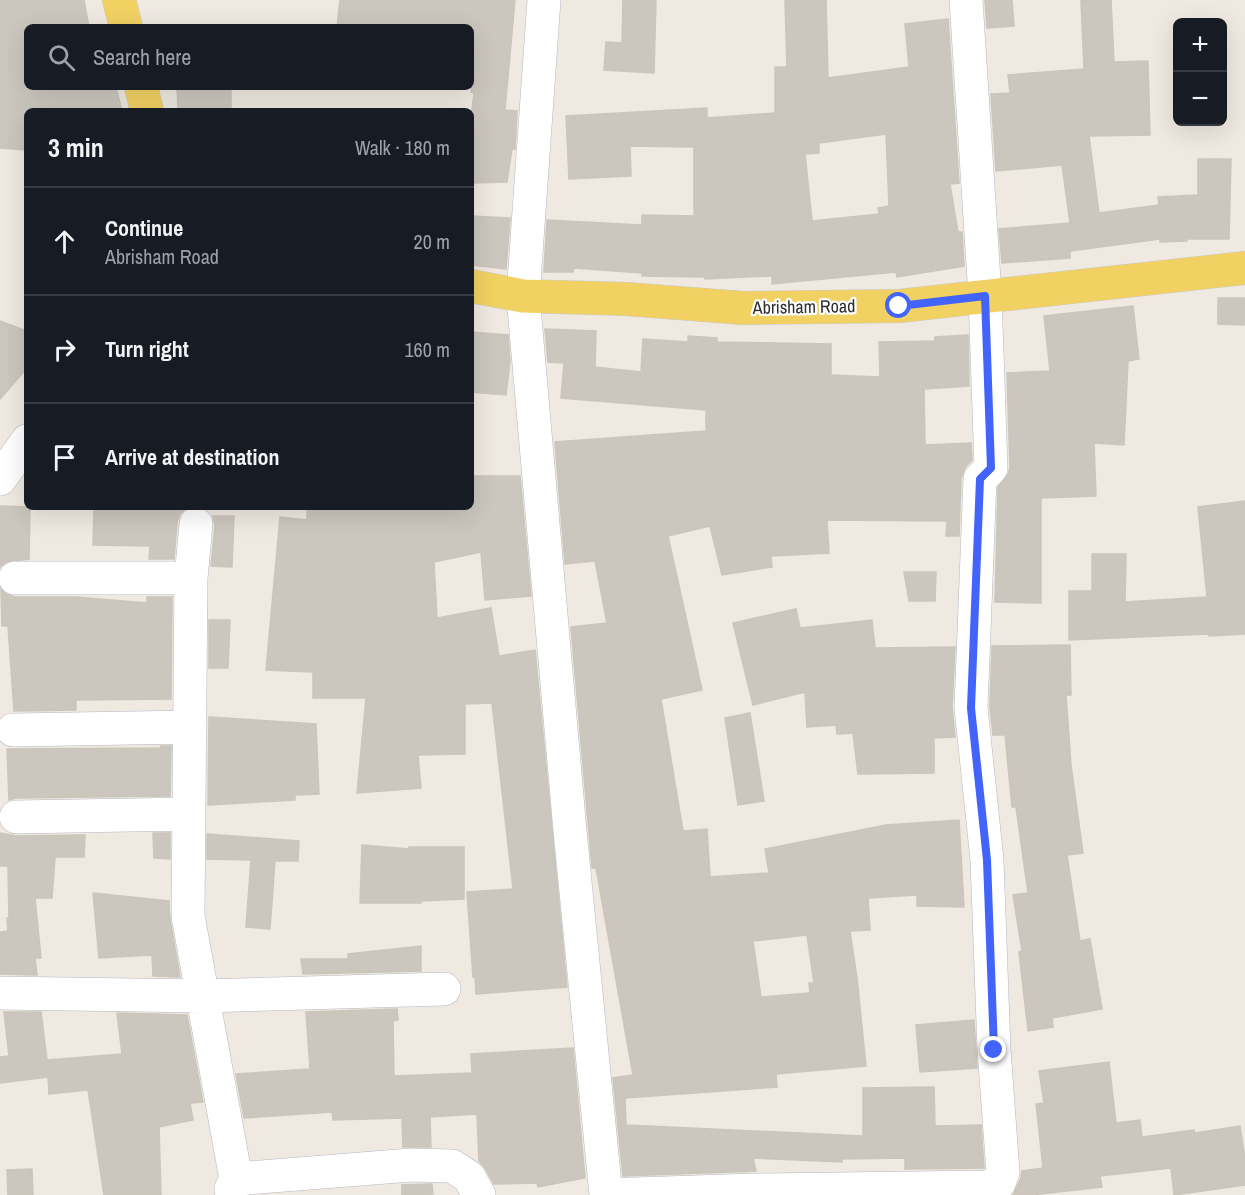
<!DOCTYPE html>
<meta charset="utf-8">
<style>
:root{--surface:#171b24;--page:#20242c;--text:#f1f3f6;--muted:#9ea1a6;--line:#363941}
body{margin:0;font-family:"Archivo Narrow",sans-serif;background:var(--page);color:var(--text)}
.controls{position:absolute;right:18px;top:18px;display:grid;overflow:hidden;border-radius:9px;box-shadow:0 6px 24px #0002}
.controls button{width:54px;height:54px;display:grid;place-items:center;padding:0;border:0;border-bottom:2px solid var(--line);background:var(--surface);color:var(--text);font:30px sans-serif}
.stop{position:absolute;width:18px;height:18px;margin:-14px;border:4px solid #4264fb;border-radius:50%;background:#fff}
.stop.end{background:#4264fb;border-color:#fff;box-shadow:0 2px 6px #0008}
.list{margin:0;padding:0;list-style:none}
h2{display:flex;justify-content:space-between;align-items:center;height:78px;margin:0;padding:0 24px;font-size:26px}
h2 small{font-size:20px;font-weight:400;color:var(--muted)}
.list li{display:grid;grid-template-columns:39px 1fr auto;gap:18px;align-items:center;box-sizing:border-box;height:108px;padding:0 24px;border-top:2px solid var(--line)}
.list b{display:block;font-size:22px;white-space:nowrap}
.list p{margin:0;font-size:20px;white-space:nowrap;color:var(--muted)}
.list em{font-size:20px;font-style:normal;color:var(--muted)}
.icon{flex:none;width:33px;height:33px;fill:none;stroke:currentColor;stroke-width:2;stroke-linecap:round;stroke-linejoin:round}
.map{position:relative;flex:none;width:1245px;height:1195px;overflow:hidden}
.search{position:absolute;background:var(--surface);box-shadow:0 6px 24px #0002;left:24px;top:24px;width:450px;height:66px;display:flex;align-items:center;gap:15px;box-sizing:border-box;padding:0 21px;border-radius:9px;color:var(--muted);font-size:22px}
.panel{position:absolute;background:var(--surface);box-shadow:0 6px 24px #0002;left:24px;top:108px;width:450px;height:402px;border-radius:9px}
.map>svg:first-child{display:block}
</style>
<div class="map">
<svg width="1245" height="1195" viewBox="0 0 1245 1195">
<rect width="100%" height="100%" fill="#efe9e1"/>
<path fill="#cbc7bf" stroke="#cbc5ba" stroke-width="1.5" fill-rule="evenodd" d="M0,0h84l5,27h-62v60h89l6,24h-95v39l-27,-2z
M340,0h175l-10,110 12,1 -2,38h-3l-5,33 -36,1v-66l3,-24 -3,-1v-65h-134z
M623,0h33l-2,73 -50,-3 2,-28 16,1z
M785,0h41l2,78 81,-11 -4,-43 43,-5 11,164 -9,1 8,48h4l2,34 -67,11 -1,-5 -124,12v-8l-67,3v-2l-63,-1v-3l-68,-5 -1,4h-29l3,-52 95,5v-10l52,1v-69l-64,-1 1,30 -62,3 -3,-63 141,-8v10l68,-5v-46h12zM886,134l3,72 -11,2 1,6 -67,7 -7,-67 14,-1v-10z
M985,0h27l2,26 -27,2z
M1081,0h30l3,62 34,-1 2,74 -61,1 10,77 60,-8 -1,-8 40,-2v-36h33l-2,80h-43l1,2 -27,1v-3l-90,12v7l-68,5 -3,-34 71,-6 -8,-58 -66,6 -5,-77 19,-1 -2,-18 76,-6z
M177,87h54v24h-53z
M471,216l39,2 -4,51 -35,-4z
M1218,298h27l-1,27 -26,-1z
M1133,306l6,53 -11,2 -4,84 -30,-2 2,53 -55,2v105l-46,-1 3,-115 10,-12 2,-8 -3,-94 43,-2 -6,-55z
M0,321l27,10v37l-27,31z
M545,329l51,2 -1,36 46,5 2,-33 45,3v-6l29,2v4l114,2v31l49,2 -1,-35 56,-1v-4l33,-2 1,51 -45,3 1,56 46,-2 1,17 -6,6 -5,12 -2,58h-13l1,-15 -120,-1 2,33 -58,3 1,11 -50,8 -12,-49 -42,10 34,154 -41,9 22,132 24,-2 3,48 59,-4 -4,-24 121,-24 73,-5 5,87 -47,-1v-11l-49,3 2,32 -20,1 7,47 9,88 -90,8 1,13 -152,11 1,27 237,11v-48l71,-1 1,39 46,-1 3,43 -79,1v-11l-63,1v3l-89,-4 3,13 -133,5 -10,-98 20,-3 -37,-207h-4l-21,-241 36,-4 -12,-62 -30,3 -10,-122 151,-11v-21l-145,-12 3,-35 -16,-1zM807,935l7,48h-5l1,10 -49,4 -8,-56z
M471,332l37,3 2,26 -4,34 -35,-3z
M471,476h49l11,120 -46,4 -4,-48 -47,10 3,56 54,-10 8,48 36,-6 32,337 -91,7 -1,-18 -2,1 -6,-85 46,-3 -21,-186 -27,1v50l-47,1 3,33 -64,5 9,-95h-53v-26l-47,-2 14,-153 27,3v-13h164z
M1245,501v133l-36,2v-2l-140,6v-49h23v-37h34l-1,48 82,-5 -9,-90z
M0,506l30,1 -1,52 -23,3 -6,5z
M94,507h93l-7,7 -3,8 -3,37h-25l1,-13 -57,-1z
M213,516h21l-2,51 -21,-1 4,-40z
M904,572h32l-1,29h-26z
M1,589l5,5 9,3h61l71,6v-6h25l-1,102 -95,1v10l-62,1 -6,-85h-6z
M796,609l4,19 72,-8 3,28 80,-1 -3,60 3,30 -21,1v35l-76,1 -5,-41 -16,1 -1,-9 -29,2 -2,-35 -52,13 -20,-82z
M209,620h21l-2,48h-19z
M1070,645l1,50h-5l5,70 12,88 -16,2 13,86 10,-2 12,70 -50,9 1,9 -25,4 -9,-79 3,-1 -9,-56 15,-2 -12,-86h-4l-7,-72h-12l-3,-28 2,-61z
M750,713l14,88 -26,4 -13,-87z
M209,717l107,7 3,70 -24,1v5l-87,5z
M161,746h10l-1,50 -154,2 -7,2 -2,-51 154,-1z
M0,833l16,3 69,-1 -1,22h-29l-3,41h-17l6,60h-6l2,17 -37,-1v-42l8,-1 -1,-13h2l-1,-52h-8z
M153,833h17v26l-16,-1z
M207,834l92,7 -1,20h-23l-5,68 -24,-2 5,-67 -44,-1z
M362,845l47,4v-2h55v52l-43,2v2h-61z
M93,893l76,8 1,18 10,58 -27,-1 -1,-21 -53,3z
M421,946v25l-118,3 -2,-15h47v-5z
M397,1009l1,11 -5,1 1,55 78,-3 -1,-19 102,-6 12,130 -47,9 -1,-4 -43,1 -9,-16 -6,-7 -2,-47 -47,3 1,30h-28l-1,-29 -69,2 -1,-8 -88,6 -8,-44 74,-5 -4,-57z
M4,1012h37l6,48 75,-6 -5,-41 70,2 16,87 -13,1 3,17 -34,7 2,68h-57l-16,-105 -39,4 -1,-17 -48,6v-26l9,-1z
M974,1020l3,48 -57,4 -4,-47z
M1109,1062l7,61 24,-3 2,17 52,-7 1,3 45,-7 5,33v26l-71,10 -3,-27 -71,8 2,11 -71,8h-18l8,-17 1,-7 21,-3 -7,-64 8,-1 -5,-32z
M32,1169l1,26h-25l-1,-25z
M432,1184l1,10 -31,1v-10z"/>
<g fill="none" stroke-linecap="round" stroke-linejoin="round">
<g stroke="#b4b7c1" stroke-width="34">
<path id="minor" d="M544,0l-21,296 47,535 36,364
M0,479l27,-38
M196,524l-5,54 -3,338 48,263 -5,10 1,6
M15,578h176
M13,730l177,-3
M16,817l173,-3
M0,993l203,3 241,-7
M236,1179l175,-14 41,1 17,11 10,18
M606,1195l148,-5 232,-3 13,-4 4,-11 -9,-122 -7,-190 -16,-152 9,-229 11,-11 -6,-172 -19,-296"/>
</g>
<g stroke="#c9c9c9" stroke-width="34">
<path id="major" d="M119,0l7,27
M141,87l6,24
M471,286l52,10 103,3 117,9 156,-2 346,-38"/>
</g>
<use href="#minor" stroke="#fff" stroke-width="33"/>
<use href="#major" stroke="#f2d163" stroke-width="33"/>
</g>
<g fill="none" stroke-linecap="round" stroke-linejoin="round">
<path stroke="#4264fb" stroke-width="8" d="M899,306l86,-10 6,172 -11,11 -9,229 16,152 7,190"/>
</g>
<g text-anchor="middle" stroke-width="4.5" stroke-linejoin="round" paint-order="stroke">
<g font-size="18" fill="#2e2e2e" stroke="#fff">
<text transform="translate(804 307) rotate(-1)" y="6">Abrisham Road</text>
</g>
</g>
</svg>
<div class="controls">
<button>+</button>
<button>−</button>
</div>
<div class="stop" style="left:899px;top:306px"></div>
<div class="stop end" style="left:994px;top:1050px"></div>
<div class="search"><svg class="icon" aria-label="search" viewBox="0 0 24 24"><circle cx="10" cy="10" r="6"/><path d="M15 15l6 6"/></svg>Search here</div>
<section class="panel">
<h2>3 min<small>Walk · 180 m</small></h2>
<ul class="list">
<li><svg class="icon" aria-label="ahead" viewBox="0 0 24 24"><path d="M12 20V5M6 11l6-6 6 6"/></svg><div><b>Continue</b><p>Abrisham Road</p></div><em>20 m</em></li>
<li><svg class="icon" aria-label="right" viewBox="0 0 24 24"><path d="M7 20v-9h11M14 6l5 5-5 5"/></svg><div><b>Turn right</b></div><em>160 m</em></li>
<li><svg class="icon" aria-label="arrive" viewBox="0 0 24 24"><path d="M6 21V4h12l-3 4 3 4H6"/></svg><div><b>Arrive at destination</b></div></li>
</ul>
</section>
</div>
